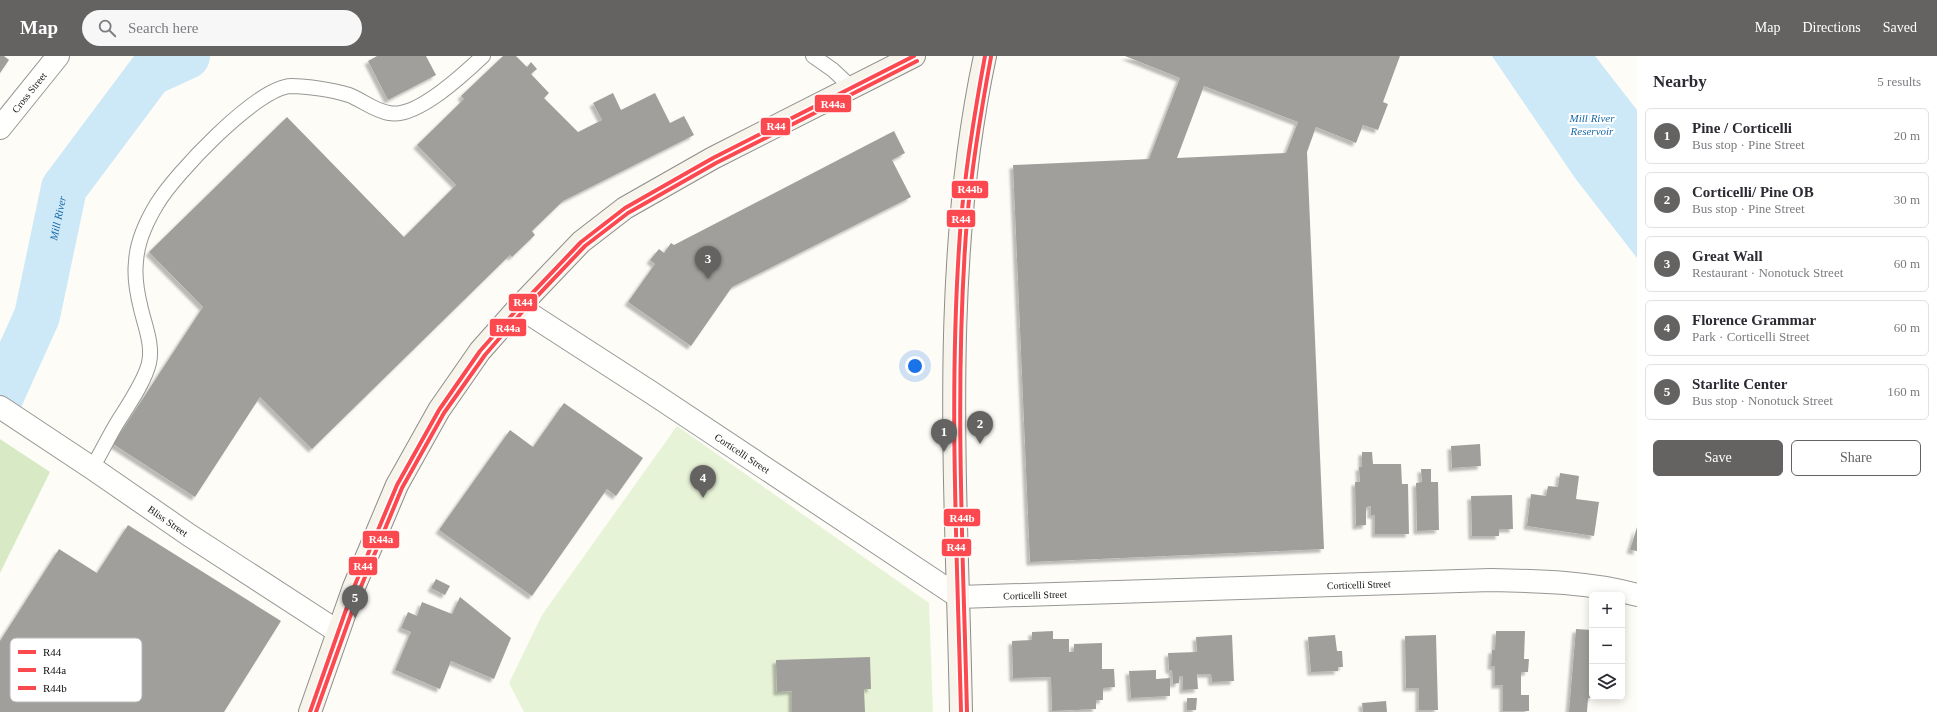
<!DOCTYPE html>
<meta charset="utf-8">
<style>
:root{--surface:#fff;--page:#f7f7f7;--text:#2b2b33;--muted:#7c7c81;--line:#e1e1e2;--accent:#646362}
body{margin:0;font-family:"Times New Roman",serif;background:var(--page);color:var(--text)}
.controls{position:absolute;right:12px;bottom:12px;display:grid;overflow:hidden;border-radius:6px;box-shadow:0 2px 10px #0003}
.controls button{width:36px;height:36px;display:grid;place-items:center;padding:0;border:0;border-bottom:1px solid var(--line);background:var(--surface);color:var(--text);font:20px sans-serif}
.you{position:absolute;left:915px;top:310px;width:14px;height:14px;margin:-10px;border:3px solid #fff;border-radius:50%;background:#1a73e8;box-shadow:0 0 0 6px #1a73e833}
.badge{display:grid;place-items:center;width:26px;height:26px;border-radius:50%;background:var(--accent);color:#fff;font-size:13px;font-weight:700}
.pin{position:absolute;translate:-50% -33px;filter:drop-shadow(0 1px 2px #0008)}
.pin::after{content:'';position:absolute;top:21px;width:14px;height:12px;background:inherit;clip-path:polygon(0 0,100% 0,50% 100%)}
.list{margin:0;padding:0;list-style:none}
h2{display:flex;justify-content:space-between;align-items:center;height:52px;margin:0;padding:0 16px;font-size:17px}
h2 small{font-size:13px;font-weight:400;color:var(--muted)}
.list li{display:grid;grid-template-columns:26px 1fr auto;gap:12px;align-items:center;box-sizing:border-box;height:56px;margin:0 8px 8px;padding:0 8px;border:1px solid var(--line);border-radius:6px}
.list b{display:block;font-size:15px;white-space:nowrap}
.list p{margin:0;font-size:13px;white-space:nowrap;color:var(--muted)}
.list em{font-size:13px;font-style:normal;color:var(--muted)}
.actions{display:flex;gap:8px;padding:12px 16px}
.actions a{flex:1;padding:9px 0;border:1px solid var(--accent);border-radius:6px;text-align:center;font-size:14px;color:var(--accent)}
.actions .main{background:var(--accent);color:#fff}
.icon{flex:none;width:22px;height:22px;fill:none;stroke:currentColor;stroke-width:2;stroke-linecap:round;stroke-linejoin:round}
.map{position:relative;flex:none;width:1637px;height:656px;overflow:hidden}
header{display:flex;align-items:center;gap:24px;box-sizing:border-box;height:56px;padding:0 20px;background:var(--accent);color:#fff}
header strong{font-size:19px}
nav{display:flex;gap:22px;margin-inline-start:auto;font-size:14px}
.search{width:280px;height:36px;background:var(--page);display:flex;align-items:center;gap:10px;box-sizing:border-box;padding:0 14px;border-radius:22px;color:var(--muted);font-size:15px}
main{display:flex}
aside{flex:1;background:var(--surface)}
.map>svg:first-child{display:block}
</style>
<header>
<strong>Map</strong>
<div class="search"><svg class="icon" aria-label="search" viewBox="0 0 24 24"><circle cx="10" cy="10" r="6"/><path d="M15 15l6 6"/></svg>Search here</div>
<nav><a>Map</a><a>Directions</a><a>Saved</a></nav>
</header>
<main>
<div class="map">
<svg width="1637" height="656" viewBox="0 0 1637 656">
<defs>
<filter id="shadow"><feDropShadow dx="-3.5" dy="3.5" stdDeviation="1" flood-color="#0004"/></filter>
</defs>
<rect width="100%" height="100%" fill="#fdfcf7"/>
<path fill="#e7f3d7" d="M677,370l252,177 4,109h-409l-15,-29 33,-68z"/>
<path fill="#d8eac5" d="M0,383l50,33 -50,101z"/>
<path fill="#cde8f7" d="M1492,0h103l42,54v148l-62,-80z"/>
<g fill="none" stroke-linecap="round" stroke-linejoin="round">
<path stroke="#cde8f7" stroke-width="46" id="s1" d="M0,342l37,-82 27,-128 86,-115 37,-17"/>
</g>
<path fill="#a19f9c" fill-rule="evenodd" filter="url(#shadow)" d="M0,0h4l5,4 -9,13z
M377,0h49l10,19 -48,25 -20,-39z
M503,0h13l11,11 4,-5 6,7 -6,5 18,19 -5,5 34,34 24,-12 -9,-17 20,-10 8,17 34,-17 15,30 14,-7 10,19 -131,66 -31,30 3,4 -23,22 -2,-2 -198,194 -52,-52 -65,100 -82,-53 90,-137 -54,-55 138,-135 117,120 52,-52 -39,-40 47,-46 -3,-3z
M1125,0h275l-17,46 5,2 -10,26 -15,-5 -7,18 -40,-16 -9,25 17,397 -294,13 -17,-397 136,-6 31,-81zM1204,30l94,36 -12,31 -109,5z
M894,75l11,22 -13,7 19,37 -179,90 -41,59 -63,-44 27,-38 -5,-4 9,-11 5,4 7,-10 3,2z
M564,347l79,55 -27,38 -9,-7 -75,107 -93,-66 71,-100 23,17z
M1480,388l1,22 -29,2 -1,-22z
M1362,396h10l1,12h28l1,20h6l1,50h-34v-19h-4v-9l-5,1v18l-10,1 -1,-44h5l-1,-15h3z
M1421,413h10v13h7l1,48 -22,1 -1,-48 6,-1z
M1560,417l19,3 -3,23 23,3 -5,34 -67,-10 4,-32 15,2 2,-10 10,1z
M1512,439l1,34h-14v7h-27l-1,-40z
M128,469l153,96 -57,91h-224v-71l59,-92 38,24z
M1637,471v24l-7,-1z
M436,523l14,7 -5,9 -14,-7z
M460,541l51,41 -17,41 -43,-18 -11,28 -45,-19 16,-38 -10,-4 7,-16 9,4 5,-14 30,12z
M1576,573l16,1v68h-4l-1,14h-18z
M1053,575v8h16v13h5v-8l28,-1v26h12l1,18 -12,1v12h-7v9l-44,2 -1,-34 -38,1 -1,-37 20,-1v-8z
M1496,575h29l-1,28h5l-1,13h-7v23h8v16h-26v-26h-8v-19h-4l1,-16h3z
M1232,579l2,46 -22,1 -1,-8h-14l1,15 -15,1v-14h-4v7l-6,1 -1,-14h-3l-1,-17 29,-1 -1,-15z
M1335,579l2,16h5l1,16h-5v4l-27,1 -3,-35z
M1436,579l2,75h-19v-22h-13l-1,-52z
M870,601l1,32h-7l1,23h-73v-21l-15,1 -1,-32z
M1156,614v9l14,-1v18l-39,2 -2,-27z
M1187,642h10l-1,12h-9z
M1386,645l1,11h-24l-1,-9z"/>
<g fill="none" stroke-linecap="round" stroke-linejoin="round">
<g stroke="#979795" stroke-width="16">
<path id="lane" d="M813,0l20,14 18,17
M92,412c9,-15 16,-30 25,-45 10,-16 28,-42 32,-60 4,-18 -4,-37 -8,-54 -4,-16 -7,-31 -5,-47 1,-21 10,-40 21,-58 17,-29 100,-117 134,-118 16,0 42,4 58,9 13,5 26,16 40,18 27,6 75,-39 94,-57"/>
</g>
<g stroke="#979795" stroke-width="24">
<g id="street">
<path id="s2" d="M0,72l58,-72"/>
<path id="s3" d="M519,251l133,86 307,204 532,-17c49,1 99,2 146,15"/>
<path id="s4" d="M0,351l92,61 97,67 148,96"/>
</g>
</g>
<g stroke="#8e8d8b" stroke-width="24">
<path id="secondary" d="M310,656l44,-125 43,-102 42,-75 41,-59 39,-44 62,-65 44,-34 88,-50 201,-102
M961,656c-4,-218 -22,-441 24,-656"/>
</g>
<use href="#lane" stroke="#fffffe" stroke-width="14"/>
<use href="#street" stroke="#fffffe" stroke-width="22"/>
<use href="#secondary" stroke="#f6f4eb" stroke-width="22"/>
<g stroke="#fff" stroke-width="7">
<path id="bus-1" d="M310,656l44,-125 43,-102 42,-75 41,-59 39,-44 62,-65 44,-34 88,-50 201,-102
M961,656c-4,-164 -13,-329 0,-492 5,-55 14,-110 24,-164"/>
</g>
<g stroke="#fff" stroke-width="7">
<path id="bus-2" d="M316,656l44,-123 42,-101 42,-75 41,-58 38,-44 62,-65 43,-33 88,-50 201,-102"/>
</g>
<g stroke="#fff" stroke-width="7">
<path id="bus-3" d="M967,656c-4,-164 -13,-328 0,-492 5,-55 14,-109 24,-163"/>
</g>
<use href="#bus-1" stroke="#fc4950" stroke-width="4"/>
<use href="#bus-2" stroke="#fc4950" stroke-width="4"/>
<use href="#bus-3" stroke="#fc4950" stroke-width="4"/>
</g>
<g text-anchor="middle" stroke-width="4" stroke-linejoin="round" paint-order="stroke">
<g font-size="10" fill="#111" stroke="#fff">
<text dy="4" stroke="none"><textPath href="#s2" startOffset="46">Cross Street</textPath></text>
<text dy="4" stroke="none"><textPath href="#s3" startOffset="267">Corticelli Street</textPath></text>
<text dy="4" stroke="none"><textPath href="#s4" startOffset="203">Bliss Street</textPath></text>
<text dy="4" stroke="none"><textPath href="#s3" startOffset="927">Corticelli Street</textPath></text>
<text dy="4" stroke="none"><textPath href="#s3" startOffset="603">Corticelli Street</textPath></text>
</g>
<g font-size="11" font-style="italic" fill="#1768a6" stroke="#fff">
<text x="1592" y="66">Mill River<tspan x="1592" dy="13">Reservoir</tspan></text>
<text dy="4" stroke="none"><textPath href="#s1" startOffset="190">Mill River</textPath></text>
</g>
</g>
<rect x="10" y="582" width="132" height="64" rx="6" fill="#fff" stroke="#b8b8b8" stroke-width="1"/>
<rect x="18" y="594" width="18" height="4" fill="#fc4950"/>
<rect x="18" y="612" width="18" height="4" fill="#fc4950"/>
<rect x="18" y="630" width="18" height="4" fill="#fc4950"/>
<g font-size="11" fill="#111">
<text x="43" y="600">R44</text>
<text x="43" y="618">R44a</text>
<text x="43" y="636">R44b</text>
</g>
<g stroke="#fff" stroke-width="1.5">
<rect x="814" y="38" width="38" height="19" rx="4" fill="#fc4950"/>
<rect x="760" y="61" width="31" height="19" rx="4" fill="#fc4950"/>
<rect x="951" y="124" width="38" height="19" rx="4" fill="#fc4950"/>
<rect x="946" y="153" width="30" height="19" rx="4" fill="#fc4950"/>
<rect x="508" y="237" width="30" height="19" rx="4" fill="#fc4950"/>
<rect x="489" y="262" width="38" height="19" rx="4" fill="#fc4950"/>
<rect x="943" y="452" width="38" height="19" rx="4" fill="#fc4950"/>
<rect x="362" y="474" width="38" height="19" rx="4" fill="#fc4950"/>
<rect x="941" y="482" width="31" height="19" rx="4" fill="#fc4950"/>
<rect x="348" y="500" width="30" height="20" rx="4" fill="#fc4950"/>
</g>
<g font-size="11" text-anchor="middle" font-weight="bold" fill="#fff">
<text x="833" y="52">R44a</text>
<text x="776" y="74">R44</text>
<text x="970" y="137">R44b</text>
<text x="961" y="167">R44</text>
<text x="523" y="250">R44</text>
<text x="508" y="276">R44a</text>
<text x="962" y="466">R44b</text>
<text x="381" y="487">R44a</text>
<text x="956" y="495">R44</text>
<text x="363" y="514">R44</text>
</g>
</svg>
<div class="controls">
<button>+</button>
<button>−</button>
<button><svg class="icon" aria-label="layers" viewBox="0 0 24 24"><path d="M12 4l9 5-9 5-9-5zM3 14l9 5 9-5"/></svg></button>
</div>
<div class="you"></div>
<div class="pin badge" style="left:944px;top:396px">1</div>
<div class="pin badge" style="left:980px;top:388px">2</div>
<div class="pin badge" style="left:708px;top:223px">3</div>
<div class="pin badge" style="left:703px;top:442px">4</div>
<div class="pin badge" style="left:355px;top:562px">5</div>
</div>
<aside>
<h2>Nearby<small>5 results</small></h2>
<ul class="list">
<li><span class="badge">1</span><div><b>Pine / Corticelli</b><p>Bus stop · Pine Street</p></div><em>20 m</em></li>
<li><span class="badge">2</span><div><b>Corticelli/ Pine OB</b><p>Bus stop · Pine Street</p></div><em>30 m</em></li>
<li><span class="badge">3</span><div><b>Great Wall</b><p>Restaurant · Nonotuck Street</p></div><em>60 m</em></li>
<li><span class="badge">4</span><div><b>Florence Grammar</b><p>Park · Corticelli Street</p></div><em>60 m</em></li>
<li><span class="badge">5</span><div><b>Starlite Center</b><p>Bus stop · Nonotuck Street</p></div><em>160 m</em></li>
</ul>
<div class="actions"><a class="main">Save</a><a>Share</a></div>
</aside>
</main>
